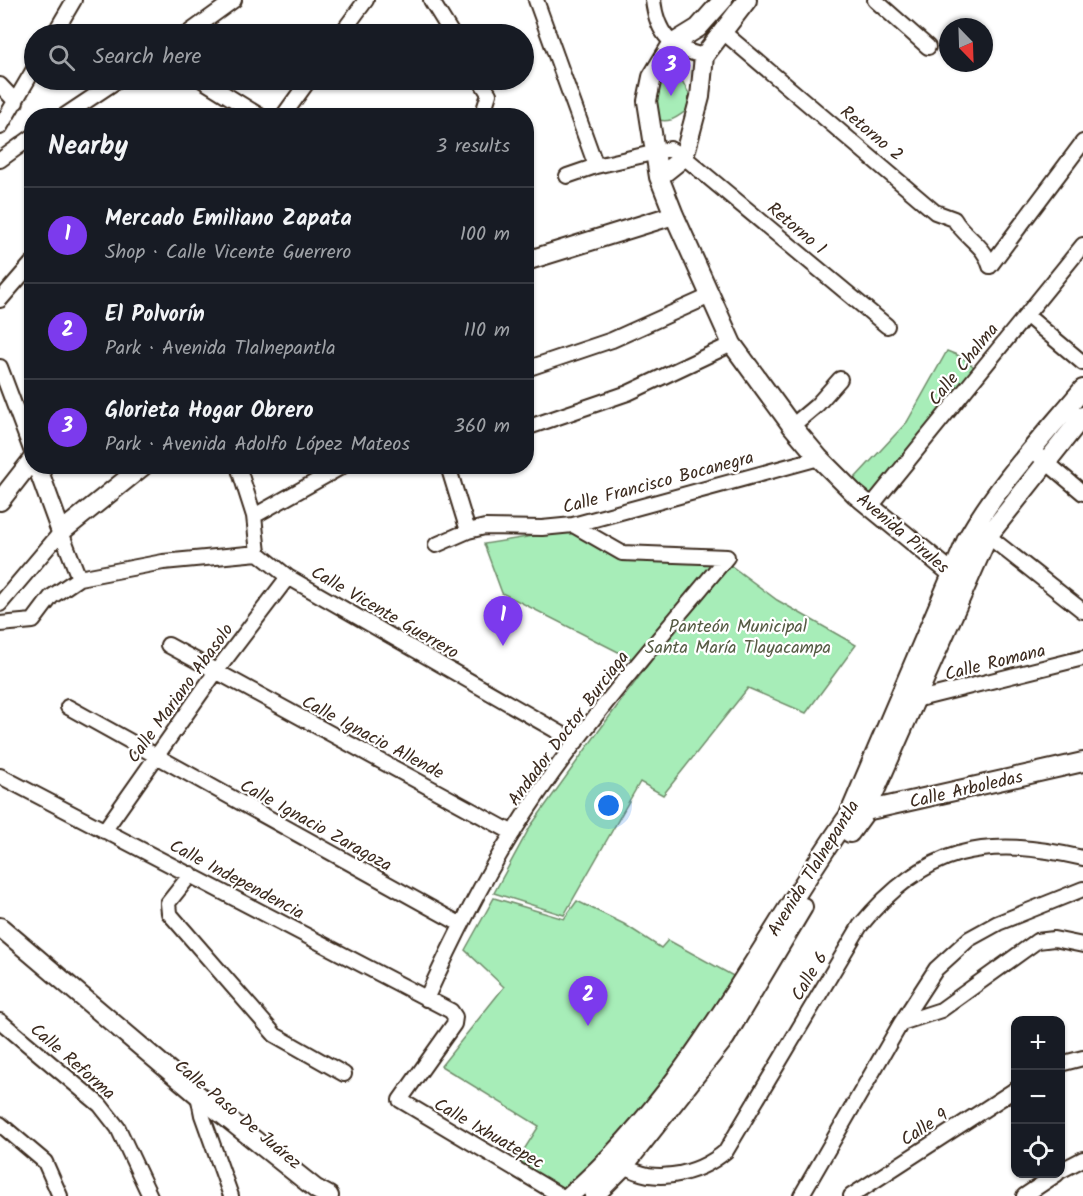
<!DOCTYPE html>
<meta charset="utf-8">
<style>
:root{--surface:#171b24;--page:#242831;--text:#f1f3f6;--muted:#9ea1a6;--line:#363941;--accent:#7c3aed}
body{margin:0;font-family:Kalam,sans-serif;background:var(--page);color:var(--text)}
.controls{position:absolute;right:18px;bottom:18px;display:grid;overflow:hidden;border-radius:12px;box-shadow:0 2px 4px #0004}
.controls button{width:54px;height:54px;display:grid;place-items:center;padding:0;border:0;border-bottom:2px solid var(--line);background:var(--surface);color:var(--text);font:30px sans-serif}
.compass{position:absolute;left:939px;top:18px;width:54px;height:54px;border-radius:50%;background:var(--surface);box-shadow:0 2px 4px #0004;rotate:157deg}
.you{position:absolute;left:609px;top:806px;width:21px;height:21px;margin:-15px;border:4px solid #fff;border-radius:50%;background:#1a73e8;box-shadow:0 0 0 9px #1a73e833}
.badge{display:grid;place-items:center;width:39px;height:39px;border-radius:50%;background:var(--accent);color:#fff;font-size:20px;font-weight:700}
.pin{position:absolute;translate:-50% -50px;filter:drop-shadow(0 2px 3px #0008)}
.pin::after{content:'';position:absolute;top:32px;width:21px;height:18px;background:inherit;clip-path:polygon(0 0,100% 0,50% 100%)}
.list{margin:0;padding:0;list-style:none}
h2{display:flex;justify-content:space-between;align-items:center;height:78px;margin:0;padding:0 24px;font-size:26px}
h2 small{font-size:20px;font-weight:400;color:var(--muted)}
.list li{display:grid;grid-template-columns:39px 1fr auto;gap:18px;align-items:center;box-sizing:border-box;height:96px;padding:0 24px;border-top:2px solid var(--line)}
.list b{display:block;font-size:22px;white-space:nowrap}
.list p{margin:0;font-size:20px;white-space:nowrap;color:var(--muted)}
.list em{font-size:20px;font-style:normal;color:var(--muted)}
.icon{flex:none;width:33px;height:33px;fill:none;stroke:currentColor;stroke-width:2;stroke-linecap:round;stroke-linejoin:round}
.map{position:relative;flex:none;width:1083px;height:1196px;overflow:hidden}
.search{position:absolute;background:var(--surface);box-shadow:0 2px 4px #0004;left:24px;top:24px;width:510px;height:66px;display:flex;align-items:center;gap:15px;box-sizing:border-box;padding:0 21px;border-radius:33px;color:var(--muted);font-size:22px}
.panel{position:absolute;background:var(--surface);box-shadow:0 2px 4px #0004;left:24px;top:108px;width:510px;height:366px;border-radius:24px}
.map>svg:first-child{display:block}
</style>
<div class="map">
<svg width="1083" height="1196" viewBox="0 0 1083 1196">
<rect width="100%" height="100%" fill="#fff"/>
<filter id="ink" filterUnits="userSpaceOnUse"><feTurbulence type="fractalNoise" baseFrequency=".0167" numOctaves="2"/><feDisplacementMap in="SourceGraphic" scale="12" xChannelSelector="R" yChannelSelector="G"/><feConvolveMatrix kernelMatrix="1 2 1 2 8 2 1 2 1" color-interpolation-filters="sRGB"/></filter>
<g filter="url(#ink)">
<path fill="#a7edb8" stroke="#718c6b" stroke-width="1.5" d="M664,70l14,3 11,21 -2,16c-11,8 -18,14 -32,9v-41z
M947,351l15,6 18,15 -109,126 -17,-19 53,-57z
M571,530l53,27 94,4 -82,100 -134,-68 -18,-49z
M730,565l47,35 79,45 -50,68 -58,-25 -85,107 -23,-13 -76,133 -70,-22 36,-66 68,-95 55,-74z
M494,898l70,21 13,-18 47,23 37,24 7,-8 69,38 -94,134 -76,84 -49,-37 21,-33 -98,-60 63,-79 -39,-37z"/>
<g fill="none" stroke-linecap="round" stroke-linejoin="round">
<g stroke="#3b2a1e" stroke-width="18">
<path id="minor" d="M431,0l21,34
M536,0l60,166
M653,0c4,34 18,49 51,56
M875,0l53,47
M722,31l213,181 19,7c10,18 32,27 36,47
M54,34l20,-34
M187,34l47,-34
M341,34l25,-34
M202,80l58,36
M480,80l9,14 -7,22
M0,85l16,17
M64,116l54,-36
M283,116l26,-36
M0,127l34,-58
M0,160l32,-23
M567,176l29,-10 74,-17 14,8 203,169
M990,266l93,-124
M0,300l32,-37
M1026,315l57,48
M0,367l32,85
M526,369l86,-29 98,-44
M792,426l25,-21 23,-26
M526,428l102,-35 104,-49
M1032,450l51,43
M238,466l16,50 4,37 30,24 288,165
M448,466l20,65
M872,505l211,-260
M254,516l89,-50
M573,525l49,28 105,4
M988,536l95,75
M436,545l32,-14 17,-4 57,1 31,-3 246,-67
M0,604l61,-72 18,46
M0,624l33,-3 18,-24 28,-19 84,-16 95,-9
M168,645l345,188
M915,700l168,-42
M68,707l392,217
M0,776l451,235 4,6 -1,7 -54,76 161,96
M104,831l111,-158 73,-96
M191,874l-23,29 1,10 106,122 69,39
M426,999c26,-57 53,-112 86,-165 61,-99 141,-187 215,-277
M0,1021l100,84 18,23 32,68
M901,1023l40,-13 96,-69 17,-2 29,6
M1060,1064l23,-6
M198,1095l4,20 29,81
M0,1124l45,38 15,34
M618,1160c30,28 80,15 108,-9l134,-225c65,-80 126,-91 223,-68
M1060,1171l23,-12
M801,1196l100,-173 35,-54 33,-30 29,-16 85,-34
M851,1196l165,-107
M1024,1196l33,-22"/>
</g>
<g stroke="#3b2a1e" stroke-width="22">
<path id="tertiary" d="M723,0l-25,28 -26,16 -20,33 -5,24 12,76 15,38 58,129 60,82 27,32 36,36 105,86
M659,177l25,-20 16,-60 4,-41 43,-56
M526,261l148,-46
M37,466l24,66 82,-66
M0,501l32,-41
M857,813l226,-51
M850,833l16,-22 122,-275 95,-120
M0,927l198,168 118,94 13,7
M569,1196c121,-104 189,-252 280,-381l118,-276c31,-55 76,-102 116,-150
M594,1196l30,-30 101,-128 78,-131"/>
</g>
<use href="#minor" stroke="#fff" stroke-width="14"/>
<use href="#tertiary" stroke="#fff" stroke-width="18"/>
</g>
</g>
<g text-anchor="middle" stroke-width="4.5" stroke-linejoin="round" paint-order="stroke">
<g font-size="18" fill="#3b2a1e" stroke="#fff">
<text transform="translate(872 133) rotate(40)" y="6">Retorno 2</text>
<text transform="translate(797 228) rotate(40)" y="6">Retorno 1</text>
<text transform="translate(963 364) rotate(-51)" y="6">Calle Chalma</text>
<text transform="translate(658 482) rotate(-15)" y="6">Calle Francisco Bocanegra</text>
<text transform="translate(903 533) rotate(40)" y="6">Avenida Pirules</text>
<text transform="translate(385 612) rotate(30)" y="6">Calle Vicente Guerrero</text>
<text transform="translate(995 662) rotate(-14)" y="6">Calle Romana</text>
<text transform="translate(180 693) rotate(-54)" y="6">Calle Mariano Abasolo</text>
<text transform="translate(568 728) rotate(-53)" y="6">Andador Doctor Burciaga</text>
<text transform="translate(373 737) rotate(28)" y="6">Calle Ignacio Allende</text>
<text transform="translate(966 789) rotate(-13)" y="6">Calle Arboledas</text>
<text transform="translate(316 825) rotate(29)" y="6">Calle Ignacio Zaragoza</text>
<text transform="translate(813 868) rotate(-58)" y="6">Avenida Tlalnepantla</text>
<text transform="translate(237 879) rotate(28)" y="6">Calle Independencia</text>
<text transform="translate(809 976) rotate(-59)" y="6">Calle 6</text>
<text transform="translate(73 1061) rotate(41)" y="6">Calle Reforma</text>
<text transform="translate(238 1114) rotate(40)" y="6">Calle Paso De Juárez</text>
<text transform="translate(924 1127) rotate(-33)" y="6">Calle 9</text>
<text transform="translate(489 1133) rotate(30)" y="6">Calle Ixhuatepec</text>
</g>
<g font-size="18" fill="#565b44" stroke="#fff">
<text x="738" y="632">Panteón Municipal<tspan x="738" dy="21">Santa María Tlayacampa</tspan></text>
</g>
</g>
</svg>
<div class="controls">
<button>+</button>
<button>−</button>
<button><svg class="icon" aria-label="locate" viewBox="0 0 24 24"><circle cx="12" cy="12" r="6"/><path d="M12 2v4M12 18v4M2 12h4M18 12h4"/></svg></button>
</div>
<svg class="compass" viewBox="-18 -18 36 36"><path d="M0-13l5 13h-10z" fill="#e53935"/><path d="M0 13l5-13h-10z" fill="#9ea1a6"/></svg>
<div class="you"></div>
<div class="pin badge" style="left:503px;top:646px">1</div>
<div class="pin badge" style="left:588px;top:1026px">2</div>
<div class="pin badge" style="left:671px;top:96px">3</div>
<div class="search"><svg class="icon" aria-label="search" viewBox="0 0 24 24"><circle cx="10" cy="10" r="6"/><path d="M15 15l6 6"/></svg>Search here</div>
<section class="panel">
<h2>Nearby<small>3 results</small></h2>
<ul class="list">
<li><span class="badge">1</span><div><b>Mercado Emiliano Zapata</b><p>Shop · Calle Vicente Guerrero</p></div><em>100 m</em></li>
<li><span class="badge">2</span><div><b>El Polvorín</b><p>Park · Avenida Tlalnepantla</p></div><em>110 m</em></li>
<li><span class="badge">3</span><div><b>Glorieta Hogar Obrero</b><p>Park · Avenida Adolfo López Mateos</p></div><em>360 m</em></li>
</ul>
</section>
</div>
